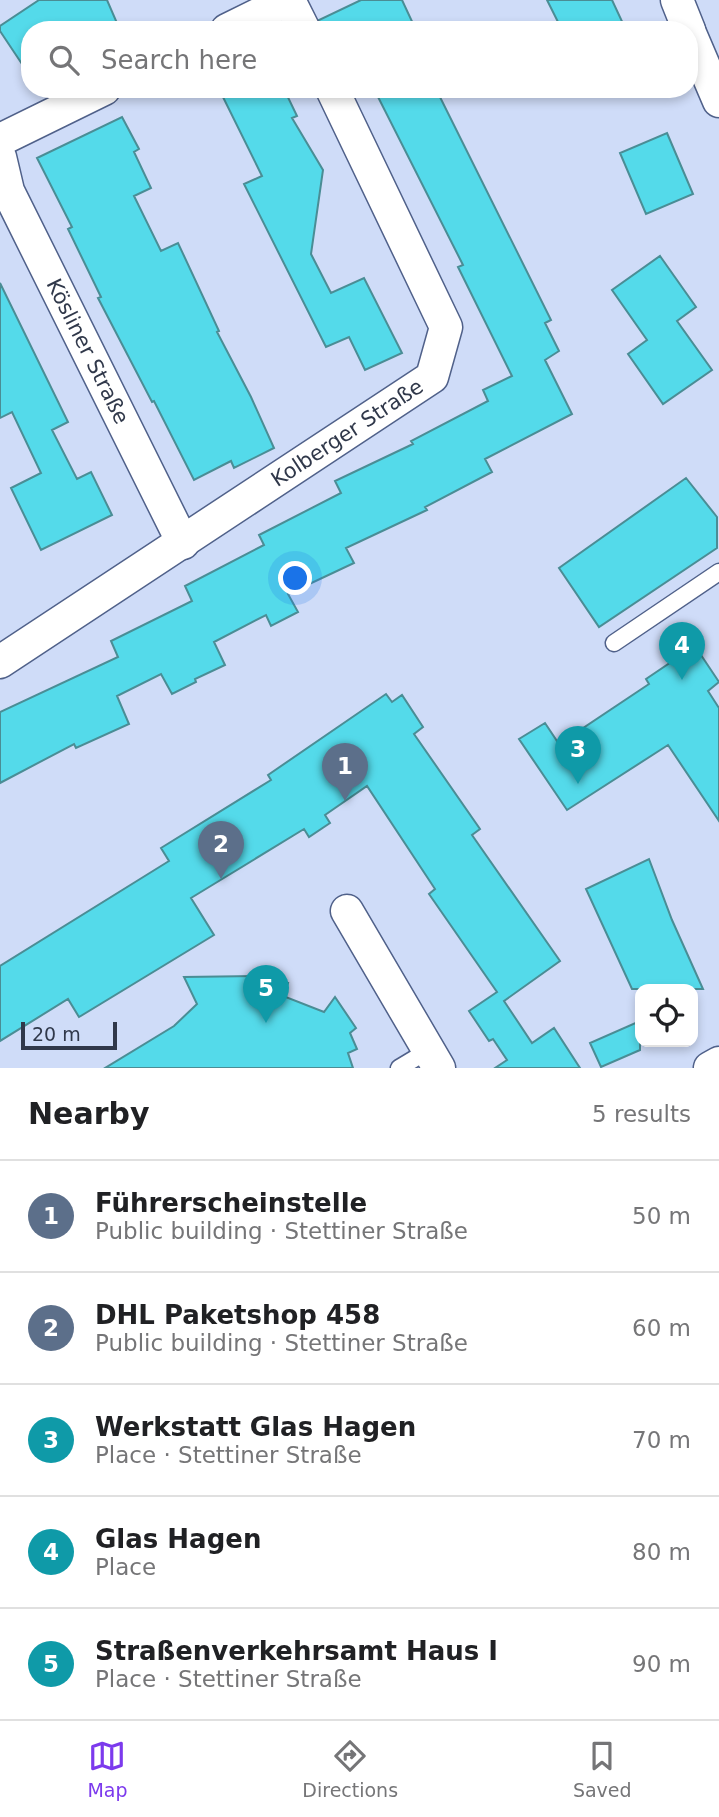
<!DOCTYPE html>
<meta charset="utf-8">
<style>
:root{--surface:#fff;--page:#f6f6f6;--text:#202124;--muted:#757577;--line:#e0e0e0;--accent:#7c3aed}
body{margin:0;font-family:"DejaVu Sans",sans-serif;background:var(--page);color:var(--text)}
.controls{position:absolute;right:21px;bottom:21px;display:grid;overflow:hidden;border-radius:14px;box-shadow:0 4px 10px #0003}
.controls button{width:63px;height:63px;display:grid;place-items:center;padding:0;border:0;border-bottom:2px solid var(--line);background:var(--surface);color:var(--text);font:35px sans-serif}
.scale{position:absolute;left:21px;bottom:18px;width:96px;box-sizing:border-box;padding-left:7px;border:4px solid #30384a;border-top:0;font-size:19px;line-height:24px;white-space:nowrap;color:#30384a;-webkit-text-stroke:5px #cfdcf8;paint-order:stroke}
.you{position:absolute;left:296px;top:579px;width:24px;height:24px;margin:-18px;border:5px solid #fff;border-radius:50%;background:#1a73e8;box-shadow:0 0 0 10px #1a73e833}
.badge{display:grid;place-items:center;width:46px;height:46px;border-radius:50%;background:var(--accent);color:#fff;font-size:23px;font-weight:700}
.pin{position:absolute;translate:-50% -58px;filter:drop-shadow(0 2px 4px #0008)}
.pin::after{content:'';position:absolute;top:37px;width:24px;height:21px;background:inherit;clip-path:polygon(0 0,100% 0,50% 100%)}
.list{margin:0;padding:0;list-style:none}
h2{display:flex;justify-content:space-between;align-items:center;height:91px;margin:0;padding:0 28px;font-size:30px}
h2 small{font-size:23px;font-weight:400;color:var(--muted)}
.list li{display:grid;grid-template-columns:46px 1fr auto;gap:21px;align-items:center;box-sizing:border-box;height:112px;padding:0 28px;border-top:2px solid var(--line)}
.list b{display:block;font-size:26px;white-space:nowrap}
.list p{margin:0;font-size:23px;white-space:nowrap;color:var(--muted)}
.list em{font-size:23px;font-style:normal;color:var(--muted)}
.icon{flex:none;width:38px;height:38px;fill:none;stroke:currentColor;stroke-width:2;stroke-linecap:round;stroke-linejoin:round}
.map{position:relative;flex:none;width:719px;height:1068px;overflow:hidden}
.search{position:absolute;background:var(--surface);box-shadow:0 4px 10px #0003;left:21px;right:21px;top:21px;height:77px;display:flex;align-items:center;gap:18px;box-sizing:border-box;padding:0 24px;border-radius:28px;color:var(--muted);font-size:26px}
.sheet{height:651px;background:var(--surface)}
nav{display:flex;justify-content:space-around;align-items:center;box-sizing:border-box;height:98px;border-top:2px solid var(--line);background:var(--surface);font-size:19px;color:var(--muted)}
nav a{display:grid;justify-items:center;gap:4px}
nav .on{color:var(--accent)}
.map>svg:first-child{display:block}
</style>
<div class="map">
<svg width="719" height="1068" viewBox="0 0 719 1068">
<rect width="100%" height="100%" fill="#cfdcf8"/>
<path fill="#54daea" stroke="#4a8d95" stroke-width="2" d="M39,0h68l13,30h-90v46l-30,-45v-5z
M361,0h41l14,30h-94l-3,-10z
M547,0h65l14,30h-64z
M219,89h65l13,27 -5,2 31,52 -12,84 20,39 33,-15 38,75 -37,17 -16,-33 -23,10 -82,-163 18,-8z
M374,89h62l115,231 -6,3 14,28 -14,9 27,54 -87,45 7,13 -67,35 2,3 -81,38 8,15 -66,31 10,18 -27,14 -5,-11 -52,27 11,23 -30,14 1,3 -24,12 -11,-20 -44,22 12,28 -53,24 -2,-4 -74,39v-71l118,-55 -7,-16 81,-40 -7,-15 79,-41 -5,-10 82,-42 -6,-12 78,-37 -2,-3 77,-40 -5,-11 29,-14 -54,-109 5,-2z
M122,117l17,32 -5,3 17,36 -17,8 27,55 17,-8 41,88 -2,1 34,65 23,51 -40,20 -3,-7 -37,19 -40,-79 -2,1 -54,-104 3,-1 -33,-68 4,-2 -35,-69z
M667,133l26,61 -47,20 -26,-61z
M660,256l36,51 -19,14 35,49 -49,34 -35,-50 19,-14 -35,-50z
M0,283l68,139 -16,8 25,49 14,-7 21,43 -71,35 -30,-62 30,-15 -29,-61 -12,6z
M686,478l31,39v31l-118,79 -40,-59z
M695,646l24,36 -11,9 11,17v113l-51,-76 -101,65 -48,-71 26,-16 14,21 90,-60 -3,-5z
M386,694l6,8 10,-7 21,32 -9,7 66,95 -8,6 88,126 -56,40 28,42 22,-15 26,40h-85l12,-8 -14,-21 -4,2 -20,-30 28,-19 -68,-98 6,-5 -68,-103 -42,29 5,8 -21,14 -5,-8 -113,69 23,37 -135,82 -11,-18 -68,42v-75l169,-105 -8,-13 110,-68 -3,-5z
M649,859l23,61 31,69h-71l-46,-100z
M260,976l28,7 -5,13 41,16 11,-15 21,31 -6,5 7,16 -9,4 5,15h-248l69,-42 23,-22 -13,-27z
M640,1021v29l-39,17 -11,-24z"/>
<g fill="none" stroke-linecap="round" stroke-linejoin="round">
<g stroke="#50618a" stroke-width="19">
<path id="service" d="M614,643l105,-71
M399,1068l30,-18"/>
</g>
<g stroke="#50618a" stroke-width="35">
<g id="minor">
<path d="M289,0l15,30"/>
<path d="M677,0l12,30"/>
<path d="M227,30l61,-30"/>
<path d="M689,31l30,70"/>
<path d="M0,140l104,-51"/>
<path id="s1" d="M0,157l8,34 175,352"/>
<path id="s2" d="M0,662l432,-285 14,-50 -114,-238"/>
<path d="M347,911l92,157"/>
<path d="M710,1068l9,-5"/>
</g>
</g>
<use href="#service" stroke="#fff" stroke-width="16"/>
<use href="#minor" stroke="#fff" stroke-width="32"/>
</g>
<g text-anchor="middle" stroke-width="6" stroke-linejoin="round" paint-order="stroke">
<g font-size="21" fill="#30384a" stroke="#cfdcf8">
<text dy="7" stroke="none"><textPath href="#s1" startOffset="214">Kösliner Straße</textPath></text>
<text dy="7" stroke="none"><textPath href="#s2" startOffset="416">Kolberger Straße</textPath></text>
</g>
</g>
</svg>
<div class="controls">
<button><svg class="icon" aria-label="locate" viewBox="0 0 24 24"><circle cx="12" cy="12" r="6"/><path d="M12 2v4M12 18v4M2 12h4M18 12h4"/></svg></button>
</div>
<div class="scale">20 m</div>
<div class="you"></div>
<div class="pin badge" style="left:345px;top:801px;background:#5c6f8a">1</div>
<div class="pin badge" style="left:221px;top:879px;background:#5c6f8a">2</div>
<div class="pin badge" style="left:578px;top:784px;background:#0f9aa8">3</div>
<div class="pin badge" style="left:682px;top:680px;background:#0f9aa8">4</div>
<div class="pin badge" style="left:266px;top:1023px;background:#0f9aa8">5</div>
<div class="search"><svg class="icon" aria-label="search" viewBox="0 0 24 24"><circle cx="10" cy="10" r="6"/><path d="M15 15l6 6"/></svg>Search here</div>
</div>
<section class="sheet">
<h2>Nearby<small>5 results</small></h2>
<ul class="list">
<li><span class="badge" style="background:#5c6f8a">1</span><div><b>Führerscheinstelle</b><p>Public building · Stettiner Straße</p></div><em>50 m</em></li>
<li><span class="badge" style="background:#5c6f8a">2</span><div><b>DHL Paketshop 458</b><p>Public building · Stettiner Straße</p></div><em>60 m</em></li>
<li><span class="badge" style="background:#0f9aa8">3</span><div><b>Werkstatt Glas Hagen</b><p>Place · Stettiner Straße</p></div><em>70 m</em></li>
<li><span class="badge" style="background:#0f9aa8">4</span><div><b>Glas Hagen</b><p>Place</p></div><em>80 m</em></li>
<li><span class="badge" style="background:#0f9aa8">5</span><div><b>Straßenverkehrsamt Haus I</b><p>Place · Stettiner Straße</p></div><em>90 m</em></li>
</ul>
</section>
<nav>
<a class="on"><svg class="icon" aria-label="map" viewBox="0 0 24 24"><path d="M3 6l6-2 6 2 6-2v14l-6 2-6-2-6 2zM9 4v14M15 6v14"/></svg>Map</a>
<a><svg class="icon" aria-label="directions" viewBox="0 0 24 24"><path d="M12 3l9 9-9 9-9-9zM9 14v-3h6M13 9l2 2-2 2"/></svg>Directions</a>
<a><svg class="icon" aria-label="saved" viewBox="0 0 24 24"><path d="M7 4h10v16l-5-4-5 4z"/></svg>Saved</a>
</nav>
